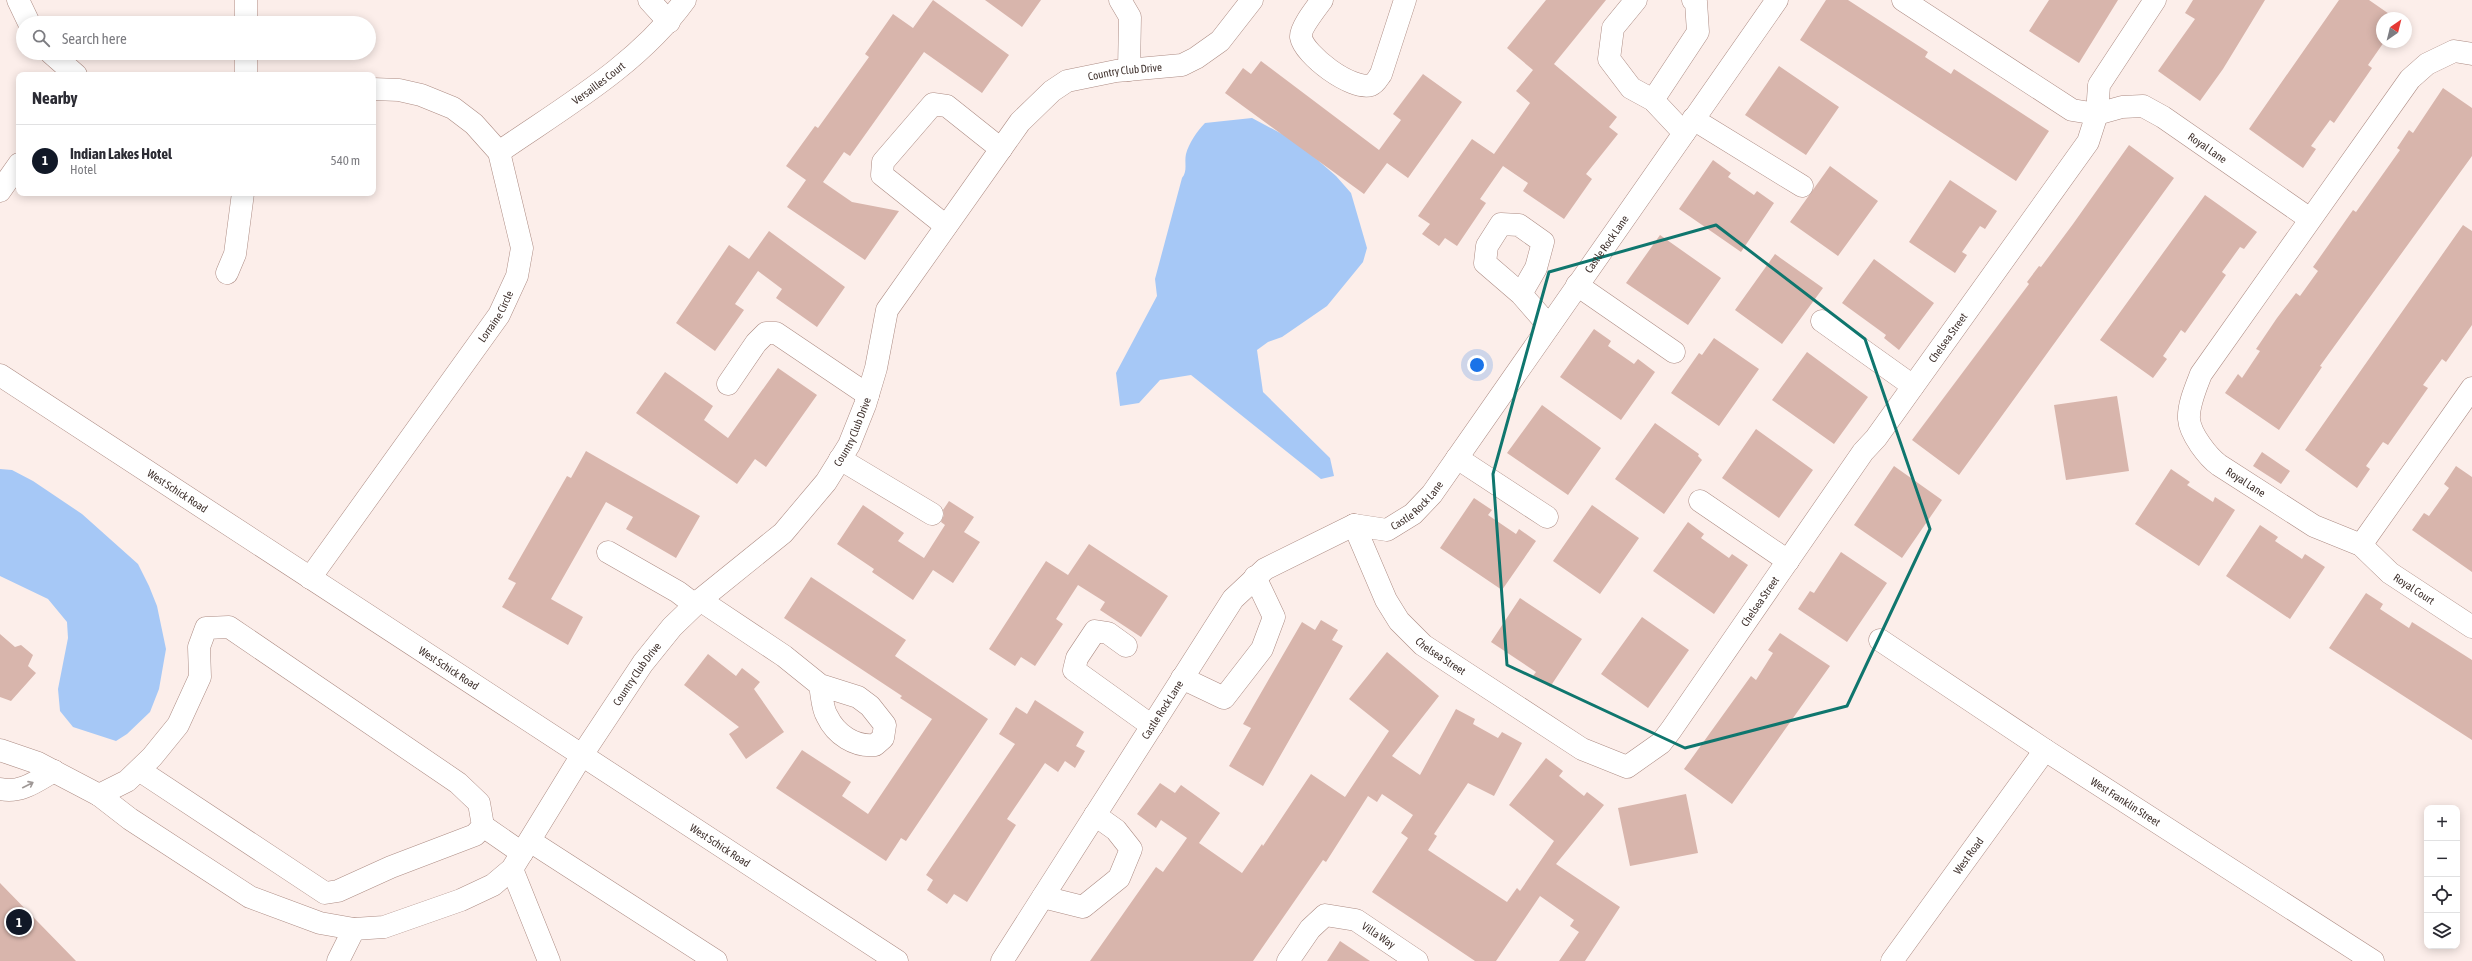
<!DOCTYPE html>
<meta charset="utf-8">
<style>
:root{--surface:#fff;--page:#f2f2f3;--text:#2b2b33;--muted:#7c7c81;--line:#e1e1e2;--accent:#111827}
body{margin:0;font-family:"Asap Condensed",sans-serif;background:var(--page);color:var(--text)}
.controls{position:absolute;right:12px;bottom:12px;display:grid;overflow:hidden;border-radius:8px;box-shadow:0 2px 10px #0003}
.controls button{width:36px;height:36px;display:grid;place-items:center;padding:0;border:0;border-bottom:1px solid var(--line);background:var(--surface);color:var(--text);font:20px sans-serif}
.compass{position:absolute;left:2376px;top:12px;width:36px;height:36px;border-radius:50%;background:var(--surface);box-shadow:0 2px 10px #0003;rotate:35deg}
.you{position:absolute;left:1477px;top:365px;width:14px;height:14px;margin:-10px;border:3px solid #fff;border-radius:50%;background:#1a73e8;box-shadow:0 0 0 6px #1a73e833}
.badge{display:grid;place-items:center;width:26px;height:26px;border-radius:50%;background:var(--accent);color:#fff;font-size:13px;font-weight:700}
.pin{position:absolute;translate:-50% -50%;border:2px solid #fff;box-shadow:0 1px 4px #0006}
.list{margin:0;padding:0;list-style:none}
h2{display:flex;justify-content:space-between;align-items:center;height:52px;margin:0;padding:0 16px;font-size:17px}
h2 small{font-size:13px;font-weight:400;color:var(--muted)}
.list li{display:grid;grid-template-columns:26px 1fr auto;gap:12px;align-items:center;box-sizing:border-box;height:72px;padding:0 16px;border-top:1px solid var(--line)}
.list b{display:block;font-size:15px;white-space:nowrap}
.list p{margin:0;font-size:13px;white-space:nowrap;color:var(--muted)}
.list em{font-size:13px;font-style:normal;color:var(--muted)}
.icon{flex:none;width:22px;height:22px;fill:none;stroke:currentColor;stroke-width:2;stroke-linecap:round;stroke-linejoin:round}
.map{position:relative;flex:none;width:2472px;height:961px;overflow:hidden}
.search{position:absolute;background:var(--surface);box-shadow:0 2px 10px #0003;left:16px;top:16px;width:360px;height:44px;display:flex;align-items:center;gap:10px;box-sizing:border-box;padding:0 14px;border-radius:22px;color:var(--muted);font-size:15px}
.panel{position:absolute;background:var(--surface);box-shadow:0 2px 10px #0003;left:16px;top:72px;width:360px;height:124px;border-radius:8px}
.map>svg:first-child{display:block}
</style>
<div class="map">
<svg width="2472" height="961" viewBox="0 0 2472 961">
<rect width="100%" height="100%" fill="#fceeea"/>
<path fill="#a6c8f6" d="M1252,118l45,24 39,34 15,17 16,55 -4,14 -36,44 -45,31 -14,5 -11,8 6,42 67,66 4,18 -13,3 -130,-104 -31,5 -21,23 -19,3 -4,-33 41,-77 -2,-17 27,-101c6,-8 2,-15 4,-24 3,-11 11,-23 19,-31z
M0,469l12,1 21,11 49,33 56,50 11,22 8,20 9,43 -7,40 -9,23 -23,22 -11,7 -43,-14 -13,-16 -2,-22 10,-51 -1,-16 -19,-23 -48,-23z"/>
<path fill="#d8b5ac" d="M933,0l76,55 -27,38 -58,-41 -74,104 -6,-4 -21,30 29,20 47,9 -34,49 -78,-53 19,-27 -20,-14 29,-40 3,2 51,-71 -4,-3 28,-40 20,14z
M985,0h56l-19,27z
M1546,0h60l-52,64 63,53 -8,10 9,7 -32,40 6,5 -28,40 -41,-28 5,-8 -25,-17 -23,33 6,4 -29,43 -12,-8 -6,8 -17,-12 8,-10 -12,-8 54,-77 22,15 36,-51 -14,-12 17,-21 -26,-22z
M1826,0h22l80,52 -3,5 26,17 3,-5 95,62 -33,50 -216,-141z
M2049,0h69l-39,63 -50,-32z
M2193,0h72l-42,69 -23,32 -42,-30 37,-52 -10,-6z
M2339,0h30l26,18h-13v24h2l-16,23 4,3 -38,55 -4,-3 -19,26 5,3 -13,19 -54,-39z
M1261,61l118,89 22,-30 -8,-6 30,-40 39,28 -54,76 -21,-15 -23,31 -139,-101 18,-25 8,6z
M1779,66l60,41 -33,48 -61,-40z
M2443,88l29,20v48l-152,210 2,1 -43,63 -54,-37 13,-19 4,4 18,-27 -4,-2 21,-31 19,-25 4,3 18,-25 -5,-4 40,-57 3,2 44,-62 -3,-2 12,-18 4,3z
M2129,145l45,33 -215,297 -47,-35 117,-156 -2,-2 12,-16 2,1 32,-43z
M1713,160l18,13 -3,4 26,18 3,-4 17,12 -33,49 -62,-43z
M1830,166l48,35 -40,55 -48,-34z
M1950,180l47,31 -12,18 -5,-3 -18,26 5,3 -12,18 -46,-31z
M2205,195l52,37 -13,17 -4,-2 -18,25 4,3 -41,58 -4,-3 -18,26 4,3 -14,19 -53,-38z
M2463,225l9,6v94l-26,37 -4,-3 -19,26 5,3 -40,57 -5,-3 -17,24 4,3 -13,19 -52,-38z
M769,231l76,56 -28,40 -41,-29 6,-9 -24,-18 -23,33 9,6 -29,41 -39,-28 53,-78 20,14z
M1660,235l61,43 -33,47 -62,-42z
M1775,254l48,34 -41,56 -47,-34z
M1874,259l60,44 -35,47 -15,-12 2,-3 -44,-32z
M1594,329l17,12 -3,5 26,18 4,-5 17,13 -34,48 -61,-43z
M1714,338l45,31 -40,57 -48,-33 28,-40 3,2z
M1807,352l61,45 -34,47 -62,-44z
M778,368l39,27 -51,72 -11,-8 -18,25 -101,-71 29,-41 48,34 -9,14 24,18z
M2117,396l12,75 -63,9 -12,-75z
M1542,405l59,43 -33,47 -61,-42z
M1655,423l44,31 -1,2 4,4 -38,54 -49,-35z
M1756,429l57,41 -34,48 -57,-40z
M586,451l114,65 -24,42 -50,-29 7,-12 -27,-15 -55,97 32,18 -15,28 -66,-38 14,-24 -8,-4 59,-103 4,2z
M2262,452l28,19 -9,13 -28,-18z
M1894,466l48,34 -40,58 -48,-33z
M2456,466l16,11v95l-60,-42 12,-17 5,3 20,-28 -5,-4z
M2171,469l19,13 -3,3 26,17 2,-5 20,13 -36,56 -64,-42z
M1474,498l18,12 -4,5 28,19 3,-5 17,12 -34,49 -62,-42z
M949,501l25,16 -10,15 16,10 -27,41 -20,-13 -20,30 -41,-28 2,-3 -37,-25 26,-39 41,28 -6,8 26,17 21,-33 -4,-3 3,-7 -1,-5z
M1592,505l47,33 -39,56 -47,-33z
M1688,522l16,12 -3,4 28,20 3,-4 16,11 -34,49 -61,-43z
M2260,525l18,12 -3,4 27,18 3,-5 20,13 -35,52 -64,-43z
M1089,544l79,52 -27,41 -41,-27 5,-8 -27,-17 -22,34 7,5 -28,42 -14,-9 -6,9 -26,-17 57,-88 22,14z
M1841,552l46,31 -40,59 -49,-33 12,-18 4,2z
M811,577l95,63 -11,16 93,63 -82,122 -5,-3 -15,23 -110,-73 26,-38 49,32 -9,14 26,18 64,-95 -32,-21 2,-2 -118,-78z
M2366,593l17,11 -3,5 29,19 3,-6 60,38v80l-143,-92z
M1520,598l62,41 -32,48 -17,-11 3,-4 -45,-30z
M1642,617l47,33 -41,58 -47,-34z
M1321,620l17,10 -6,10 11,6 -80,140 -34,-20 22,-38 -8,-4 59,-102 13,8z
M1780,633l50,33 -98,138 -48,-35 67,-93 5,4 17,-27 -5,-3z
M0,634l15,13 6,-2 12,10 -5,11 8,7 -25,28 -11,-4z
M1387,652l52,44 -47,60 28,19 36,-66 19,10 -2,5 25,14 4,-6 20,11 -28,53 -26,-13 -34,51 3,2 -9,14 79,52 10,-14 3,3 34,-50 -45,-36 37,-47 17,13 -4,5 25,20 3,-4 17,13 -48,59 64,43 -35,54h-26l20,-29 -9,-6 4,-6 -34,-24 -44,65h-21l-103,-69 36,-54 -7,-5 12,-18 -31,-21 -5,8 -9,-6 -42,66 -3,-2 -70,101h-163l66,-94 7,5 24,-34 -26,-18 -5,8 -19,-14 23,-31 15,10 6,-8 39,28 -21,30 43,30 20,-29 1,2 48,-72 34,23 44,-66 -40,-32z
M708,654l28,22 6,-8 18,14 -6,7 30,43 -38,27 -17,-25 10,-7 -55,-42z
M1035,700l49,32 -8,14 9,5 -10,17 -10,-7 -7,11 -13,-9 -38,56 9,6 -49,77 -13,-8 -7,10 -20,-14 6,-10 -7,-5 89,-131 -16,-10 17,-27 11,7z
M1686,794l12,59 -68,13 -12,-58z
M0,883l76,78h-76z
M1340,941l30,20h-43z"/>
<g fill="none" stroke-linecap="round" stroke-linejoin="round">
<g stroke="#ad8c84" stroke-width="23">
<g id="minor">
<path d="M18,0l11,23"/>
<path d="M246,0v23"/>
<path d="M649,0l20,22"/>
<path d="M1120,0l10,17 -1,53"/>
<path d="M1322,0c-5,7 -22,28 -21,37 3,18 51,54 70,48 5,-2 7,-7 10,-11l24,-74"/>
<path d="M1636,0l-23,28 -4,31 22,29 22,12 31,33"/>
<path id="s1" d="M1903,0l169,110 25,4 25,-7 21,-1 20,11 147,102"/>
<path d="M51,53l25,22"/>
<path d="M246,53v22"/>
<path id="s2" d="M2472,54l-18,-3 -27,13 -17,15 -209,295c-5,13 -13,31 -12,45 1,15 19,38 30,46l95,61 47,19 29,28 82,54"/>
<path d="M1653,100l45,-68 -2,-30 -3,-2"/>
<path d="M1693,119l109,67"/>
<path id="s3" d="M499,152c65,-45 139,-87 186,-152"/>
<path d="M0,191l19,-27"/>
<path d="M946,226l-64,-51 1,-13 50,-58 14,2 54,43"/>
<path d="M227,273l8,-19 8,-61"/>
<path d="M1577,285l97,67"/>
<path d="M1521,294l15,-26 7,-26 -24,-17 -18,-1 -14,22 -2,17 36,31 28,32"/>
<path d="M1822,321l91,65"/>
<path id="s4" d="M0,375l897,586"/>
<path d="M728,384l28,-41 10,-10h10l92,62"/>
<path d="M1457,458l90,59"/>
<path d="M840,459l92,55"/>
<path d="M1700,501l88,60"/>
<path id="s5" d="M1354,525l32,75 13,21 24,24 159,104 45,18 34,-24 10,-13 192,-278 13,-14 212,-296 9,-28 2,-29 56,-85"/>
<path d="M2361,545l111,-157"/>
<path d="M608,552l70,40 17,13"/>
<path id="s6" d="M310,578l189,-263 18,-39 5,-28 -23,-96 -25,-28 -21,-16 -32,-13 -22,-5 -26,-1"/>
<path d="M700,600l84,56 36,29 38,12 12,9 15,19 -2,13 -8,7c-20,2 -39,-10 -48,-29 -5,-8 -5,-21 -7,-31"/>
<path id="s7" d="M1880,640l165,110 328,211"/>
<path d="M1126,646l-18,-13 -13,-2 -18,27 -3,12 78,56"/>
<path d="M1182,678l42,20 38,-49 12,-32 -19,-40"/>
<path id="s8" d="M0,750l38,13 61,32 31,24 120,78 70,26 34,6 30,-2 77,-27 32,-15 19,-16 70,-114 61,-92 29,-36 28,-27 83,-67 43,-51 23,-37 16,-40 11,-37 11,-58 133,-188 32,-31 15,-10 49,-10 66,-6 14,-7 24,-17 32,-41"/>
<path d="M0,789c20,5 37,-8 54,-18"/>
<path d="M99,795l28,-14 25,-24 26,-32 22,-48 -1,-30 7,-19 23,-1 229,156 21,20 4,23 -8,9 -84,32 -53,24 -13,2 -186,-123"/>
<path d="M483,826l39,27"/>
<path d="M530,841l186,120"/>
<path d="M512,869l37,92"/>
<path d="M1043,897l40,10 36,-29 12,-29 -15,-19 -21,-15"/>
<path d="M338,961l16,-32"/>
<path id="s9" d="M1002,961l231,-362 32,-30 89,-44 33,5 26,-16 19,-20 345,-494"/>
<path id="s10" d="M1288,961l22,-32 15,-14 31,5 61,41"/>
<path id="s11" d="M1892,961l153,-211"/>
</g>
</g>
<use href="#minor" stroke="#fff" stroke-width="22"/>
</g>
<defs><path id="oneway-shaft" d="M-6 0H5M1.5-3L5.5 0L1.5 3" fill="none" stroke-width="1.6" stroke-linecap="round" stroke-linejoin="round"/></defs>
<use stroke="#9f9896" href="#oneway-shaft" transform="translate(28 785) rotate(-27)"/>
<path fill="none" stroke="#0f766e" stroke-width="3" stroke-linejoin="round" d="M1716,225l149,114 65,190 -83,177 -162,42 -178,-83 -14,-191 56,-202z"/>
<g text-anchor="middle" stroke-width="4" stroke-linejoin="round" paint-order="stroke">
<g font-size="11" fill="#3f312d" stroke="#fefefe">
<text dy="4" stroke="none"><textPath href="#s8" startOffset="1611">Country Club Drive</textPath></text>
<text dy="4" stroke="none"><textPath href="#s3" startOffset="121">Versailles Court</textPath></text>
<text dy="4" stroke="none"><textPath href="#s1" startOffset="351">Royal Lane</textPath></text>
<text dy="4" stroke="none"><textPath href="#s9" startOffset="969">Castle Rock Lane</textPath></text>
<text dy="4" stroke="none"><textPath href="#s6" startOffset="321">Lorraine Circle</textPath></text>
<text dy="4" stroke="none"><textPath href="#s5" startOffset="917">Chelsea Street</textPath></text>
<text dy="4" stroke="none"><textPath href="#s8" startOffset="1132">Country Club Drive</textPath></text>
<text dy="4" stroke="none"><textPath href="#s2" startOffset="567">Royal Lane</textPath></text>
<text dy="4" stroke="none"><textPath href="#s4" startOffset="212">West Schick Road</textPath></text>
<text dy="4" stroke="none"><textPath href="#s9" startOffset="645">Castle Rock Lane</textPath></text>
<text dy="4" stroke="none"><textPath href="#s2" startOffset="768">Royal Court</textPath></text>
<text dy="4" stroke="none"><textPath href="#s5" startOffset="593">Chelsea Street</textPath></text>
<text dy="4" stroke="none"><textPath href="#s5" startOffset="161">Chelsea Street</textPath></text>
<text dy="4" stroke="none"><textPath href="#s4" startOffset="536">West Schick Road</textPath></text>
<text dy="4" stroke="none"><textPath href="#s8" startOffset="804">Country Club Drive</textPath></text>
<text dy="4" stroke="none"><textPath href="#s9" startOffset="298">Castle Rock Lane</textPath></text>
<text dy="4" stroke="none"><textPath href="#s7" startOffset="294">West Franklin Street</textPath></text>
<text dy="4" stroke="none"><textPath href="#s4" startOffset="860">West Schick Road</textPath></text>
<text dy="4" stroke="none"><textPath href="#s11" startOffset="130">West Road</textPath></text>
<text dy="4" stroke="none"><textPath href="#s10" startOffset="118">Villa Way</textPath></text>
</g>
</g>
</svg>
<div class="controls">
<button>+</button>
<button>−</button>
<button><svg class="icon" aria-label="locate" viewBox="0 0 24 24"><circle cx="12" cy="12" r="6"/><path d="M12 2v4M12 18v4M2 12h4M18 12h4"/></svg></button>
<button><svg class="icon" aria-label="layers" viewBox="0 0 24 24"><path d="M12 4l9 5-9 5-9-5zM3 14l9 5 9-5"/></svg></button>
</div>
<svg class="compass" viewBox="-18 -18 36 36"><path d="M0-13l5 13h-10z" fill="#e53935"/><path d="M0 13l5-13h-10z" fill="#7c7c81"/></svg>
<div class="you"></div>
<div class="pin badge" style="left:19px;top:922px">1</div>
<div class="search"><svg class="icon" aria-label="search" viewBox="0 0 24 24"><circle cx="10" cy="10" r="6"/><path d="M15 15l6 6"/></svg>Search here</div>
<section class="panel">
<h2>Nearby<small></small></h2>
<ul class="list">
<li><span class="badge">1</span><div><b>Indian Lakes Hotel</b><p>Hotel</p></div><em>540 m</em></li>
</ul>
</section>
</div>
